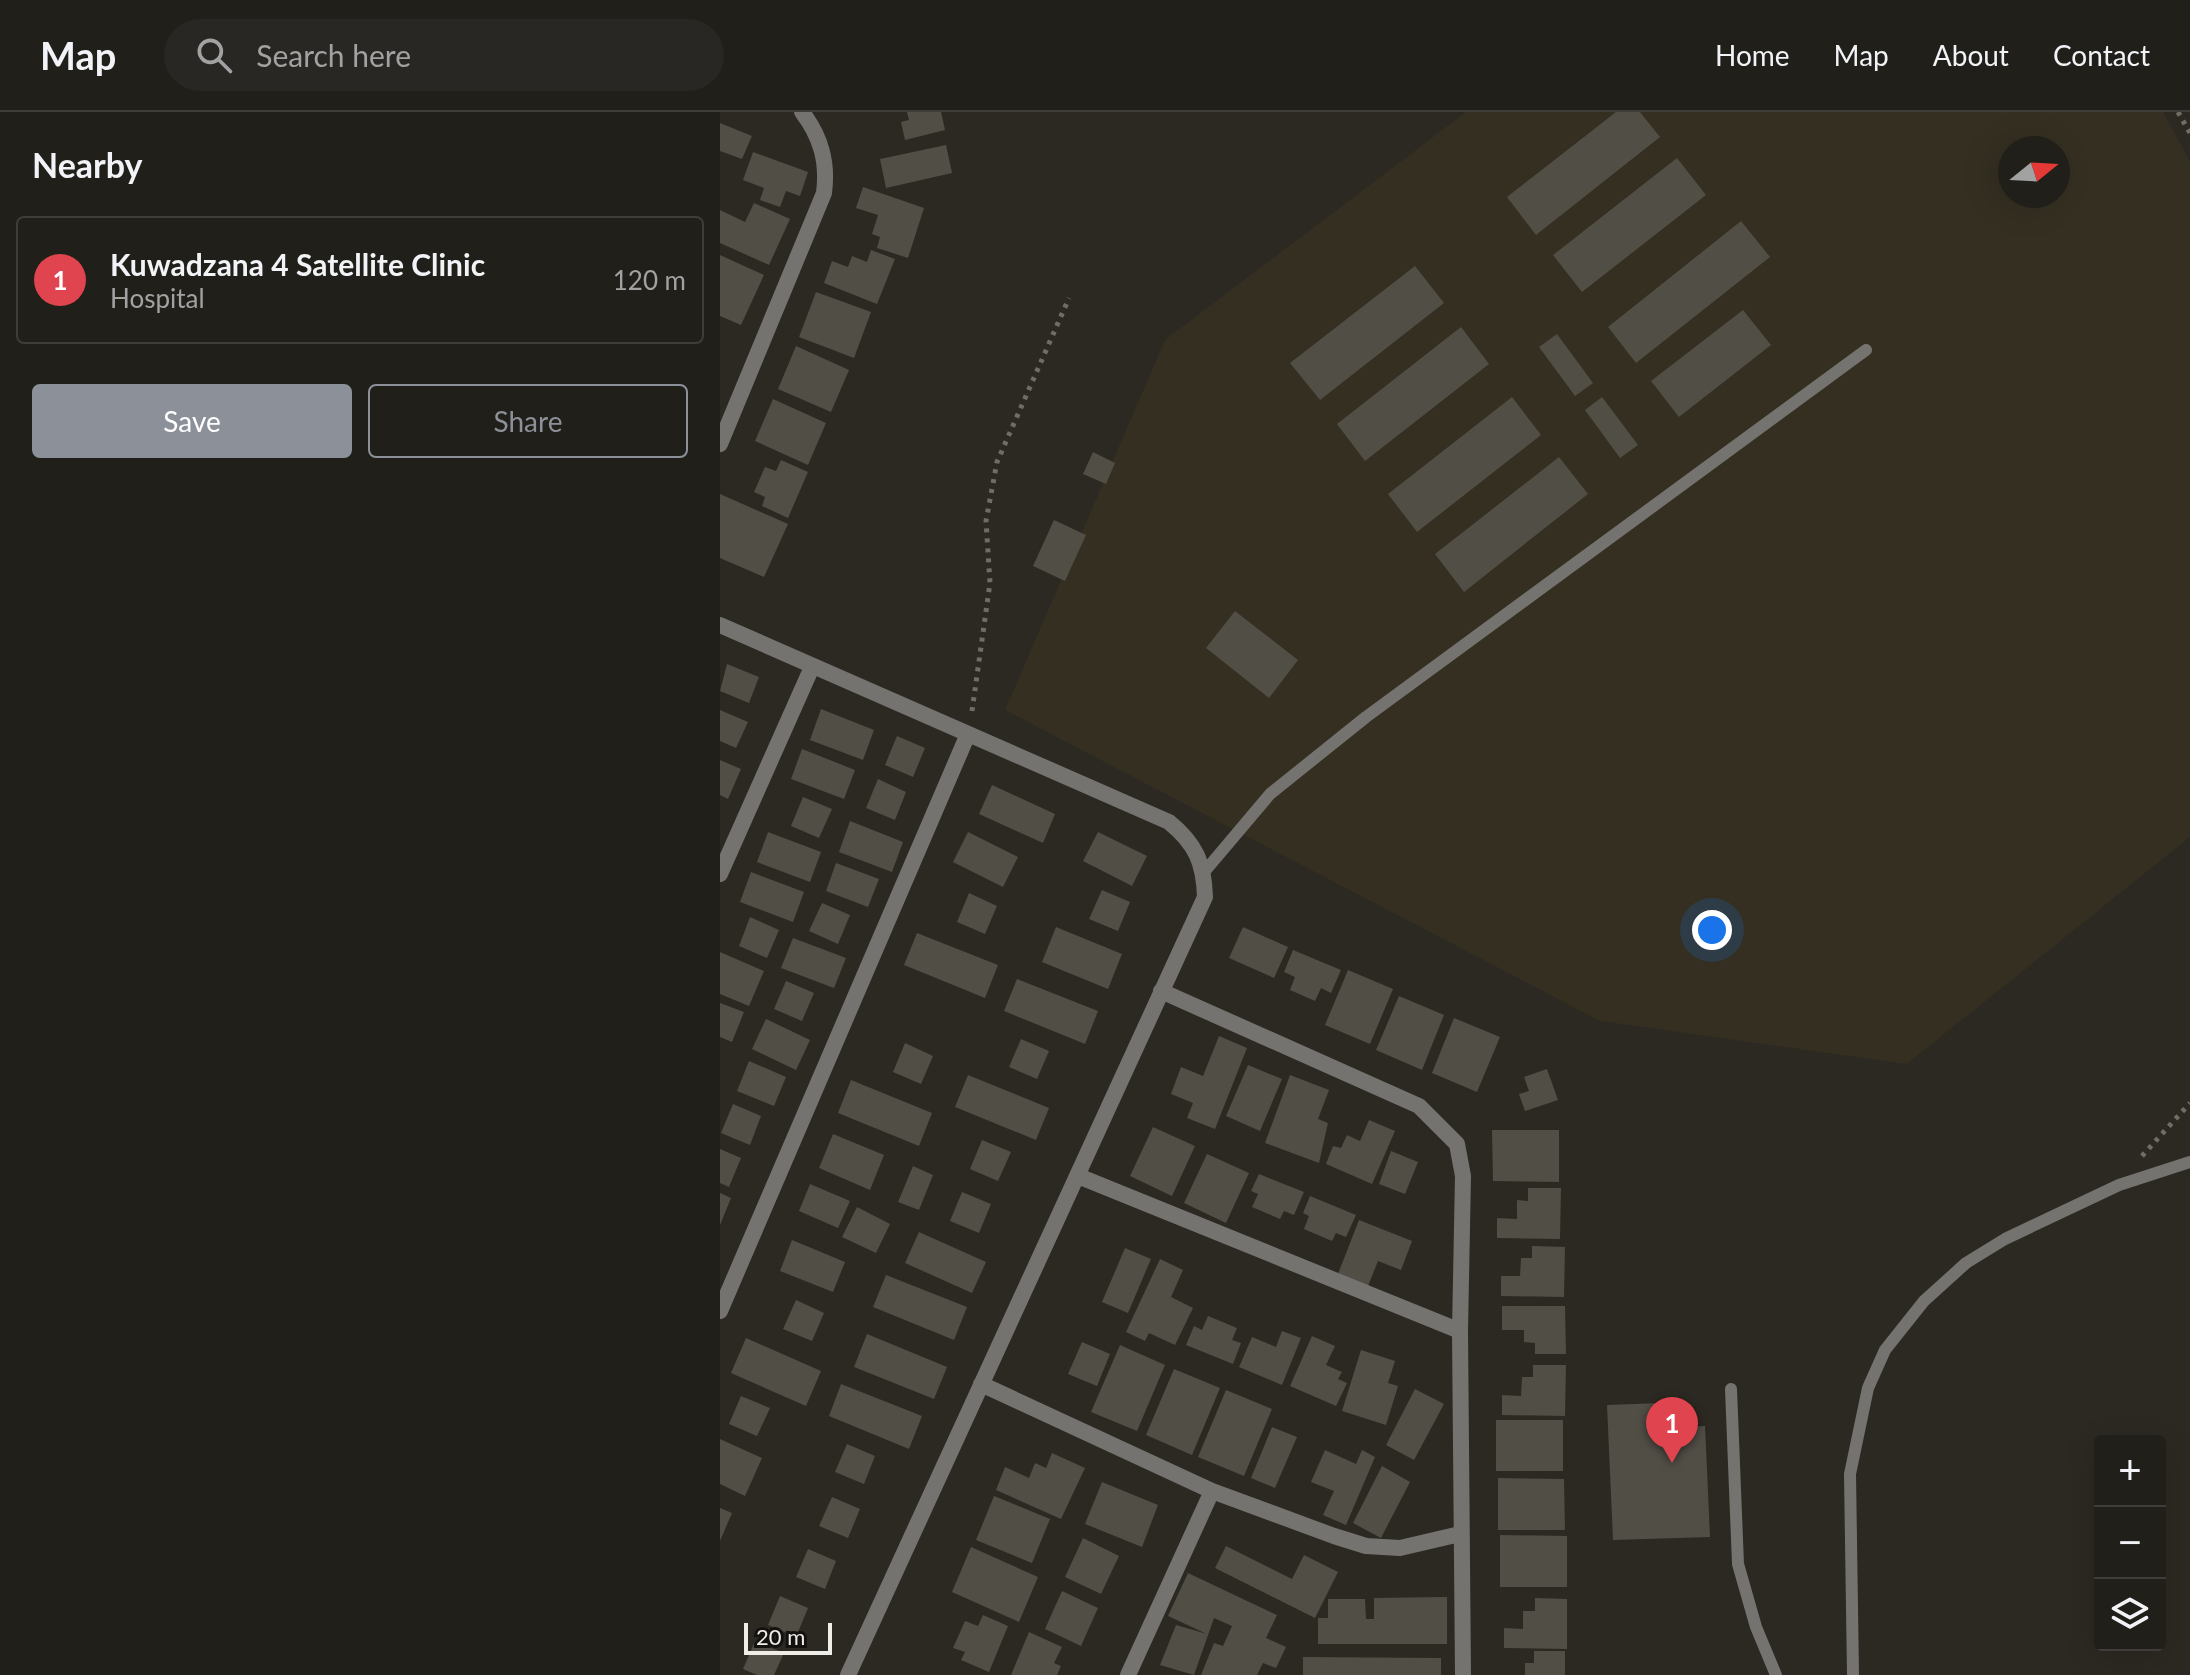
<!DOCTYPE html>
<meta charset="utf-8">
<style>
:root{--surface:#211f1a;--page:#292723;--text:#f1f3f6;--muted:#a2a2a2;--line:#3e3d39;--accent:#8c9099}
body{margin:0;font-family:Lato,sans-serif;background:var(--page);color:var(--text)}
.controls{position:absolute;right:24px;bottom:24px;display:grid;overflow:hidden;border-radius:8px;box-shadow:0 8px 32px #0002}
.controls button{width:72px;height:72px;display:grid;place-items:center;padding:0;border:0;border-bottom:2px solid var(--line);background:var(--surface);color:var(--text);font:40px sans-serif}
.compass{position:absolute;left:1278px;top:24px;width:72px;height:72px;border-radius:50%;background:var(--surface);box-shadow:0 8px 32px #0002;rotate:72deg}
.scale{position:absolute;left:24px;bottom:20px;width:88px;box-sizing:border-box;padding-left:8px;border:4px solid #efede8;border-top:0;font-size:22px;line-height:28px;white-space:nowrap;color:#efede8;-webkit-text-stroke:6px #13120f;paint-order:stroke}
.you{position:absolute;left:992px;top:818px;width:28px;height:28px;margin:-20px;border:6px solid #fff;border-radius:50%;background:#1a73e8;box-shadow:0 0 0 12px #1a73e833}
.badge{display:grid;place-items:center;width:52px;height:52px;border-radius:50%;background:var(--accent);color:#fff;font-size:26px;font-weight:700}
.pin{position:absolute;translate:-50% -66px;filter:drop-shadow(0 2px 4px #0008)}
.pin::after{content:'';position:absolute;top:42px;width:28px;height:24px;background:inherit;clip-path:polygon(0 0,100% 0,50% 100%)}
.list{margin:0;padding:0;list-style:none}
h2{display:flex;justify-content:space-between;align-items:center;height:104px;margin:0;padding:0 32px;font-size:34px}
h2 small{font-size:26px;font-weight:400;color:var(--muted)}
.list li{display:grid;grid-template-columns:52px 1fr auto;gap:24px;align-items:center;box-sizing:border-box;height:128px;margin:0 16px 16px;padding:0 16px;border:2px solid var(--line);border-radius:8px}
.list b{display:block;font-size:30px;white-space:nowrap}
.list p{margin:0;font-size:26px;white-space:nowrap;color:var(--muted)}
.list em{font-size:26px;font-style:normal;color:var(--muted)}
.actions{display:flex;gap:16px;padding:24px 32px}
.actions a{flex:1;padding:18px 0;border:2px solid var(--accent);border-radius:8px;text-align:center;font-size:28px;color:var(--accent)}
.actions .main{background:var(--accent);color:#fff}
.icon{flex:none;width:44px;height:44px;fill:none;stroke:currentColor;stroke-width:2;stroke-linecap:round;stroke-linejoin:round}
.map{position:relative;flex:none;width:1470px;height:1563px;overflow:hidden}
header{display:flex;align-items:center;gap:48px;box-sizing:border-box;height:112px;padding:0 40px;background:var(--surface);border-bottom:2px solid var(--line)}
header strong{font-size:38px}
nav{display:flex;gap:44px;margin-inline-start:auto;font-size:28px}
.search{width:560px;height:72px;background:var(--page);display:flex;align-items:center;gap:20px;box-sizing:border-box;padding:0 28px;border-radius:44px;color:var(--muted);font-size:30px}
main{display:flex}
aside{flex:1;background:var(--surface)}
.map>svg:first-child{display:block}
</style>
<header>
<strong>Map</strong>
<div class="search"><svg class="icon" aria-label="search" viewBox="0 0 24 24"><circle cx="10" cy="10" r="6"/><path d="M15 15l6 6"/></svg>Search here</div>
<nav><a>Home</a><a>Map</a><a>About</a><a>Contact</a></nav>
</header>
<main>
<aside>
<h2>Nearby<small></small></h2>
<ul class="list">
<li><span class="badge" style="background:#e0444e">1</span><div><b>Kuwadzana 4 Satellite Clinic</b><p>Hospital</p></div><em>120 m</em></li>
</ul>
<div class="actions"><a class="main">Save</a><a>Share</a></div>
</aside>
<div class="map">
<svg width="1470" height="1563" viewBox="0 0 1470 1563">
<rect width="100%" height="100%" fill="#2c2922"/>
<path fill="#342f21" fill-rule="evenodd" d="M746,0h697l27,49v676l-283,227 -307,-43 -595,-311 160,-370zM1290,36h48v48h-48z"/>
<path fill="#514e46" d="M187,0h34l4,18 -40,10 -4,-18 8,-2z
M896,0h24l20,25 -124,98 -29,-38z
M0,11l32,13 -10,23 -22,-8z
M226,33l6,28 -66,15 -6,-29z
M33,40l55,20 -8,24 -14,-5 -6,16 -20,-7 4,-12 -21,-8z
M957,46l29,37 -124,97 -29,-37z
M143,75l61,21 -16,50 -31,-10 3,-11 -8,-3 6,-19 -22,-7z
M34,91l36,16 -21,46 -49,-22v-33l25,12z
M1021,109l29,36 -134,106 -28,-36z
M151,138l24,9 -18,45 -53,-21 8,-22 16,6 4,-11 15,6z
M0,143l44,20 -23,50 -21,-9z
M695,154l29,37 -124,97 -30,-37z
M96,180l55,20 -17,46 -55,-21z
M1023,198l28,35 -92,72 -28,-36z
M741,215l28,37 -124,97 -28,-37z
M837,222l36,49 -18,13 -36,-49z
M76,234l53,24 -18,42 -53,-23z
M792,285l29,38 -124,97 -29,-38z
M882,285l36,48 -18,13 -35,-48z
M53,287l53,24 -18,42 -53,-24z
M373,340l22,11 -9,21 -23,-10z
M839,345l29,37 -124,98 -29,-38z
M61,348l27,12 -20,46 -26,-12 3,-9 -11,-5 11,-25 11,4z
M0,382l68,30 -24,53 -44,-19z
M334,408l32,15 -21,46 -32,-15z
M515,499l63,49 -29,38 -63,-50z
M7,552l32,13 -10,26 -29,-12z
M101,597l53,21 -11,30 -53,-20z
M0,598l28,12 -12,26 -16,-7z
M177,624l28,12 -12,29 -28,-12z
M82,637l53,21 -11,29 -53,-20z
M0,648l21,9 -13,30 -8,-4z
M158,667l28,13 -11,28 -29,-12z
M272,673l63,29 -12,29 -64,-29z
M83,685l29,12 -13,29 -28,-12z
M130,709l53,21 -11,30 -53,-20z
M48,720l53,20 -11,30 -53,-20z
M248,720l50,25 -15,30 -50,-25z
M378,720l49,24 -15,30 -49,-25z
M116,751l43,16 -11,28 -42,-16z
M31,760l53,20 -11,30 -53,-20z
M382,778l28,12 -12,29 -29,-12z
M249,781l28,13 -12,28 -28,-12z
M102,791l28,12 -12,29 -29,-13z
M30,805l29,13 -12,28 -28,-12z
M336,815l66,27 -14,35 -66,-27z
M523,815l45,20 -14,31 -45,-20z
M197,821l81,32 -13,33 -81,-33z
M73,826l53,20 -12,30 -53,-20z
M573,838l48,20 -10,23 -10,-5 -6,13 -25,-11 5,-13 -11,-5z
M0,840l44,19 -15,35 -29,-12z
M628,858l45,19 -23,55 -45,-19z
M297,867l81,32 -13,33 -81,-33z
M66,869l28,12 -12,28 -28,-12z
M679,884l45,19 -22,55 -46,-20z
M0,891l24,9 -12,30 -12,-5z
M734,906l46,19 -23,55 -45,-19z
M46,907l44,21 -14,30 -44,-21z
M499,924l28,12 -32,81 -28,-11 6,-15 -22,-9 10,-27 22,9z
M301,927l28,12 -12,28 -28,-12z
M185,931l28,13 -12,28 -28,-12z
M29,949l37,16 -12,29 -37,-15z
M528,953l34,14 -22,52 -34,-15z
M827,957l11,31 -33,11 -6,-17 10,-3 -5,-14z
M248,963l81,33 -13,32 -81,-33z
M570,963l39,15 -11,29 10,4 -9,40 -54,-20z
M131,968l81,33 -13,33 -81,-33z
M13,992l28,12 -11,29 -29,-12z
M649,1008l26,11 -23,53 -46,-20 7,-18 8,2 6,-13 13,6z
M433,1015l42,19 -23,50 -42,-20z
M772,1018h67v52l-66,-1z
M113,1022l51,21 -14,35 -51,-22z
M262,1028l29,12 -13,29 -28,-12z
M0,1037l21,9 -12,29 -9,-4z
M671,1039l27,11 -13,32 -26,-10z
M487,1042l42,19 -23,50 -42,-20z
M193,1054l20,9 -14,35 -21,-8z
M539,1062l45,18 -10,23 -10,-4 -4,8 -28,-12 6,-13 -7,-3z
M90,1072l40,17 -12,27 -39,-17z
M808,1076h33l-1,51 -63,-1v-20l20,1v-19l11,1z
M242,1080l29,12 -12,29 -29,-12z
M0,1081l11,5 -11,27z
M590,1084l46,19 -10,22 -10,-4 -4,8 -28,-12 5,-13 -6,-3z
M137,1095l33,17 -14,29 -34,-16z
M639,1108l53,21 -11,29 -23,-9 -12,30 -30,-12z
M199,1120l67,30 -14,31 -67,-30z
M72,1128l53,22 -12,30 -53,-21z
M812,1134l33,1 -1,50 -63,-1v-20h19l1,-18h11z
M405,1136l26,11 -23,54 -26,-11z
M440,1147l23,11 -12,27 22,11 -18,37 -26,-12 -4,8 -19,-9z
M166,1163l81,32 -13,33 -81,-33z
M76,1188l28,13 -12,28 -29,-12z
M782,1194h63l1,48h-31v-11l-11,-1v-12h-22z
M488,1204l29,12 -5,12 9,3 -8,21 -47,-19 8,-19 8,4z
M562,1219l19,7 -19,47 -43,-18 13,-30 24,10z
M147,1222l80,33 -13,32 -80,-32z
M592,1224l23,10 -9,19 16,7 -4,7 9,4 -11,23 -46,-20z
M26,1226l75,33 -15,35 -75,-33z
M362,1230l28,12 -13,32 -29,-12z
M400,1233l45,20 -28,66 -46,-19z
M641,1238l34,11 -7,22 10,3 -12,39 -44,-14z
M813,1253h33l-1,51 -63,-1v-20l19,1 1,-19h11z
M454,1257l46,19 -28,67 -46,-20z
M121,1272l81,32 -13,33 -80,-33z
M695,1277l29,15 -30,56 -28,-15z
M506,1278l46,19 -28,67 -46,-19z
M21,1284l29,12 -13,28 -28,-12z
M942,1291l1,25 42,-2 5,111 -97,3 -6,-135z
M776,1308h67v51h-67z
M552,1315l25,10 -22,51 -24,-10z
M0,1327l42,19 -17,38 -25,-12z
M127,1332l28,12 -11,28 -29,-12z
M605,1338l31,14 6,-14 13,7 -29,68 -23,-10 11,-24 -23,-9z
M332,1341l33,15 -24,51 -65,-29 9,-23 24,11 6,-15 11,5z
M662,1354l28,16 -29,56 -28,-15z
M778,1366l66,1 1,51h-67z
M382,1370l56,23 -16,42 -57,-23z
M274,1384l56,23 -18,44 -56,-23z
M112,1385l28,12 -12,29 -29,-12z
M0,1396l12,5 -12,28z
M780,1423l67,1v51h-67z
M363,1426l36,18 -18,38 -36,-17z
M506,1434l66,33 12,-24 34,17 -23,46 -100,-50z
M251,1435l67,30 -19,45 -67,-30z
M88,1437l28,12 -11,28 -29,-12z
M468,1461l89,42 -11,23 20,9 -10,21 -13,-5 -6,12h-56l13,-32 9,3 9,-20 -18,-8 -20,57 -34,-10 16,-40 31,9 -39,-18z
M342,1479l36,17 -17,38 -36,-17z
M60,1484l28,12 -12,29 -28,-12z
M727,1485v47h-129v-26h10v-19h37l1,20h8v-21z
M815,1486l32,1v50l-63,-1v-20l19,1v-18h12z
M263,1503l25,11 -19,46 -28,-12 4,-8 -12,-4 12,-27 13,5z
M309,1520l33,15 -8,16 7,3 -4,9h-46z
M35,1529l29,12 -10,22h-17l-14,-6z
M814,1539h31v24h-40v-12h9z
M583,1545l138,1v17h-138z"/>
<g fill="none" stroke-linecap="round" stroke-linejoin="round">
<path stroke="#6f6d66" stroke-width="5" stroke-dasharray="4 6" stroke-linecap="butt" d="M1458,0l12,21
M252,599l18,-128 -4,-62 11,-59 72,-164
M1422,1044l48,-53"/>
<path stroke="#74736f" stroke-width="12" d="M485,759l65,-77 96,-77 500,-367
M1011,1277l7,175 18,63 20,48
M1133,1563l-3,-201 18,-86 17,-38 39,-49 42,-38 39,-24 114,-54 71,-23"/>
<path stroke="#74736f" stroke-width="16" d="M0,332l104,-251c4,-31 -3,-56 -22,-81
M0,513l449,197c27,22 35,41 36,75l-357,778
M0,762l92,-207
M441,879l258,115 38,38 6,32 -3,155 3,344
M358,1064l382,155
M0,1199l248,-577
M261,1272l231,107 122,45 32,10 34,2 60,-14
M408,1563l84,-184"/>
</g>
</svg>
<div class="controls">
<button>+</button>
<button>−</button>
<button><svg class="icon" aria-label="layers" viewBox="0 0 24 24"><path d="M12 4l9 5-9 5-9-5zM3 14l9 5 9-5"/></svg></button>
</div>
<svg class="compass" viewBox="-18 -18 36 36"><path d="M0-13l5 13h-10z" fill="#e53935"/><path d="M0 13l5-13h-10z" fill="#a2a2a2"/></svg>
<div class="scale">20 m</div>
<div class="you"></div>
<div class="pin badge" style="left:952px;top:1351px;background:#e0444e">1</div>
</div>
</main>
